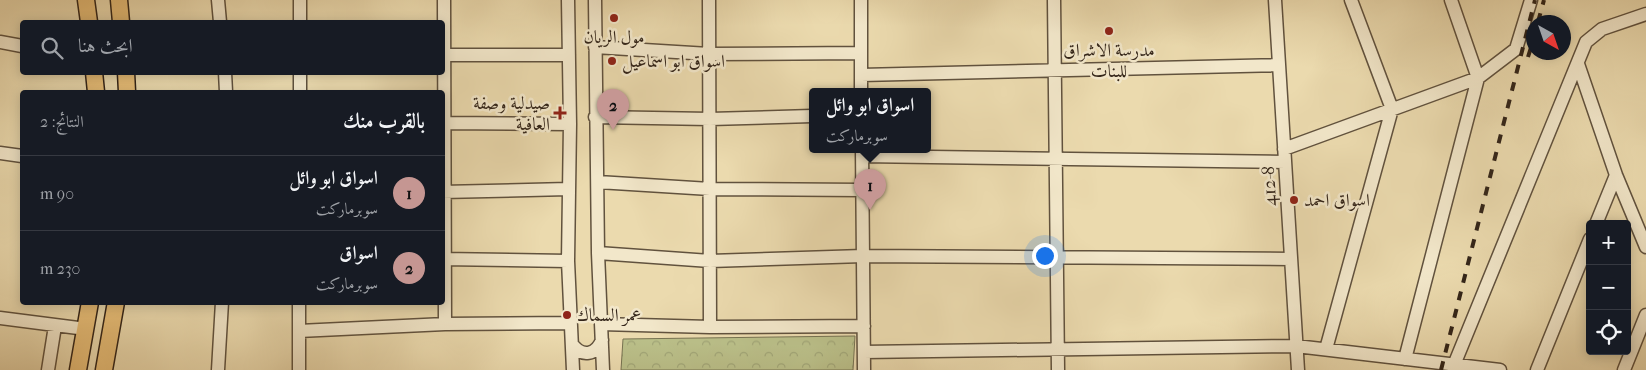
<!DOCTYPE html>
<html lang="ar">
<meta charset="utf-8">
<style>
:root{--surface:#171b24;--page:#242831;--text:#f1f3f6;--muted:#9ea1a6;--line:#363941;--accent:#c59692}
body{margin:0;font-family:"IM FELL French Canon",Amiri,serif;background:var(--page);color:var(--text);direction:rtl}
.controls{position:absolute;right:15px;bottom:15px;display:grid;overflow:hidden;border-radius:5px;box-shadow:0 2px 12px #0003}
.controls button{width:45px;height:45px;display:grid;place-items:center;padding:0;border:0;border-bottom:1px solid var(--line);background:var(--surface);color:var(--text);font:25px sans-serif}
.compass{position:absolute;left:1526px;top:15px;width:45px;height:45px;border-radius:50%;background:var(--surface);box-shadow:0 2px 12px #0003;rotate:140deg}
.you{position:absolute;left:1044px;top:255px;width:18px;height:18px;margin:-12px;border:4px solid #fff;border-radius:50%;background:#1a73e8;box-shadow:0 0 0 8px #1a73e833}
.badge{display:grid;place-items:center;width:32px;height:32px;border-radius:50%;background:var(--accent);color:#111;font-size:16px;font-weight:700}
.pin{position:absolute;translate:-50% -41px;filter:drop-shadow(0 1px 2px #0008)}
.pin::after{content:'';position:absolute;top:26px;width:18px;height:15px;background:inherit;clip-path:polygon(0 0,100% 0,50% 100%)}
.popup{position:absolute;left:809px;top:88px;width:122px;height:65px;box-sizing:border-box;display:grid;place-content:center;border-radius:5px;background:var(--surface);filter:drop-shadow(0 1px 4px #0005);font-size:16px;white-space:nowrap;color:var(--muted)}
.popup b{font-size:19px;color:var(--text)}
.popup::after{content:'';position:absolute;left:50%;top:100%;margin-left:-10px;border:10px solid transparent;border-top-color:var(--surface)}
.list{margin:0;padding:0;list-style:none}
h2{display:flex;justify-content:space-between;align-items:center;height:65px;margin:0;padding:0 20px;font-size:21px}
h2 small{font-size:16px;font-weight:400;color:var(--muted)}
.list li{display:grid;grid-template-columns:32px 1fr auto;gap:15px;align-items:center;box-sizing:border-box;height:75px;padding:0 20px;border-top:1px solid var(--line)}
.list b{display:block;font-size:19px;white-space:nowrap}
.list p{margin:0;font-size:16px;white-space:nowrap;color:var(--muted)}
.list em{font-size:16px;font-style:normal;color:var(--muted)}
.icon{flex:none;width:28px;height:28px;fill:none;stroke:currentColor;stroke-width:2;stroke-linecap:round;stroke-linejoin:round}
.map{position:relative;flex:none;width:1646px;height:370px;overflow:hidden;direction:ltr}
.search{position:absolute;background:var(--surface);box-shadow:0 2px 12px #0003;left:20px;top:20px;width:425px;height:55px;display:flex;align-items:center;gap:12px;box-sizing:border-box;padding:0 18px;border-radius:5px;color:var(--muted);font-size:19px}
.panel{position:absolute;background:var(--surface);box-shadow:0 2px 12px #0003;left:20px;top:90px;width:425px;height:215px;border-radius:5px;direction:rtl}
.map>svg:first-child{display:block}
</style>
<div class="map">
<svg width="1646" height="370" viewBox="0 0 1646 370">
<defs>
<pattern id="park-crowns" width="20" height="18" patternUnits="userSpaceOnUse" patternTransform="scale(1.25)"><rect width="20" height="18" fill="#babf89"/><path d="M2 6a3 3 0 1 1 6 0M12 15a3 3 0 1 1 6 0" fill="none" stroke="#a0a476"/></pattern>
</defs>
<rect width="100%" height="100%" fill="#ebdaae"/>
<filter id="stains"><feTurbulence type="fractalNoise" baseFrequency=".004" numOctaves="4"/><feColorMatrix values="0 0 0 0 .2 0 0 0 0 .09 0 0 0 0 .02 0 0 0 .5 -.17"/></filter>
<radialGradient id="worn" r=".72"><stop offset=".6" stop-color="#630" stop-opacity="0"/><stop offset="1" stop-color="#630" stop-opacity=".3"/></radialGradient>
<path fill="url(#park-crowns)" stroke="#767251" d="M855,336l-2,34h-232l2,-31z"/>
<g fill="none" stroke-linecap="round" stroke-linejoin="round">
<g stroke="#61523e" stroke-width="15">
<path id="minor" d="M218,0l2,22
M444,0l1,324
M568,0l2,124 -2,137 5,109
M595,0l3,253 5,117
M709,0l1,327
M861,0v91
M1054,0l4,370
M1275,0l23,370
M300,22v-22
M0,42l22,4
M595,47l114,7 152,-1
M442,55h127
M1578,64l38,111 30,72
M225,72l1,20
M861,75l418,-10
M300,92v-20
M595,117l115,2 102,-3
M442,123l128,1
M862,149l2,221
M1284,149l194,-71 38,-29 15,-49
M0,153l22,3
M862,156l423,6
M598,182l112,7 152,1
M442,192l126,-3
M1596,224l20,-49
M598,253l112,8 153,-5 428,3
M442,259l126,2
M0,318l86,11
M601,324l109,3 154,-1
M299,331l146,-7 124,-1
M572,344c10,14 24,11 30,-4
M1326,349l66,-240 -41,-109
M864,352l432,-6 204,24
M1405,359l73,-281 -27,-78
M1454,365l132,-323 16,-13 44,-15
M48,370l7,-44
M218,370l4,-68
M299,370v-68
M1537,370l53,-131
M1624,370l22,-55"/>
</g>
<g stroke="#332519" stroke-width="19">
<path id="major" d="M86,0l3,22
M119,0l2,22
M94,72l2,20
M126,72l1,20
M78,370l12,-68
M104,370l12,-68"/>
</g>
<use href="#minor" stroke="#f2e7ca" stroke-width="12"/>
<use href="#major" stroke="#e6bd77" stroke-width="16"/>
<path stroke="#332519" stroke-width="4" stroke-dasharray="9 9" stroke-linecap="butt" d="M1538,22l6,-22
M1528,57l6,-19
M1441,370l94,-370"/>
</g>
<g fill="#8f2418" stroke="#f2e7ca" stroke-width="2">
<circle cx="614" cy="18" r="5"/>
<circle cx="1109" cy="31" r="5"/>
<circle cx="612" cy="61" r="5"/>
<path d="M557.5 105.5h5v5h5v5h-5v5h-5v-5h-5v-5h5z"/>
<circle cx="1294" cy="200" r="5"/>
<circle cx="567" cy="315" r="5"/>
</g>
<g text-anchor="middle" stroke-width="5" stroke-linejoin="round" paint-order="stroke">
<g font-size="18" fill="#332519" stroke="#f2e7ca" text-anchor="start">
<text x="614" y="43" text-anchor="middle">مول الريان</text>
<text x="1109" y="56" text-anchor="middle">مدرسة الاشراق<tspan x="1109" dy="21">للبنات</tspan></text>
<text x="622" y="67">اسواق ابو اسماعيل</text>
<text x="550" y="109" text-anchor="end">صيدلية وصفة<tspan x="550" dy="21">العافية</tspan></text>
<text x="1304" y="206">اسواق احمد</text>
<text x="577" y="321">عمر السماك</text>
</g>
<g font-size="18" fill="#332519" stroke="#f2e7ca">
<text transform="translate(1269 186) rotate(-93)" y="6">412-8</text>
</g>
</g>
<rect width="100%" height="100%" filter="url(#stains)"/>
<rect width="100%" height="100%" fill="url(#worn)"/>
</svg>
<div class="controls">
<button>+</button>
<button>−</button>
<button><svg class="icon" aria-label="locate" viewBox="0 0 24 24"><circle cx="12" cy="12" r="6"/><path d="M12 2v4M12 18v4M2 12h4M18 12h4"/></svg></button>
</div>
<svg class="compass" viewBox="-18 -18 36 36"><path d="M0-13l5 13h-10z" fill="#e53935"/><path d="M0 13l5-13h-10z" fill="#9ea1a6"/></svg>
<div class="you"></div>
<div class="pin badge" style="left:870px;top:210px">1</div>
<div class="popup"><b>اسواق ابو وائل</b>سوبرماركت</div>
<div class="pin badge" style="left:613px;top:130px">2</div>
<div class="search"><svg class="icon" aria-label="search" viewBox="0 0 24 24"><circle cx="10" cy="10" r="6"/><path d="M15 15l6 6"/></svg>ابحث هنا</div>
<section class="panel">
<h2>بالقرب منك<small>النتائج: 2</small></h2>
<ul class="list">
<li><span class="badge">1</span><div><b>اسواق ابو وائل</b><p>سوبرماركت</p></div><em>90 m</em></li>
<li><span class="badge">2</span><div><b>اسواق</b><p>سوبرماركت</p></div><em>230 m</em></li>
</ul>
</section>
</div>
